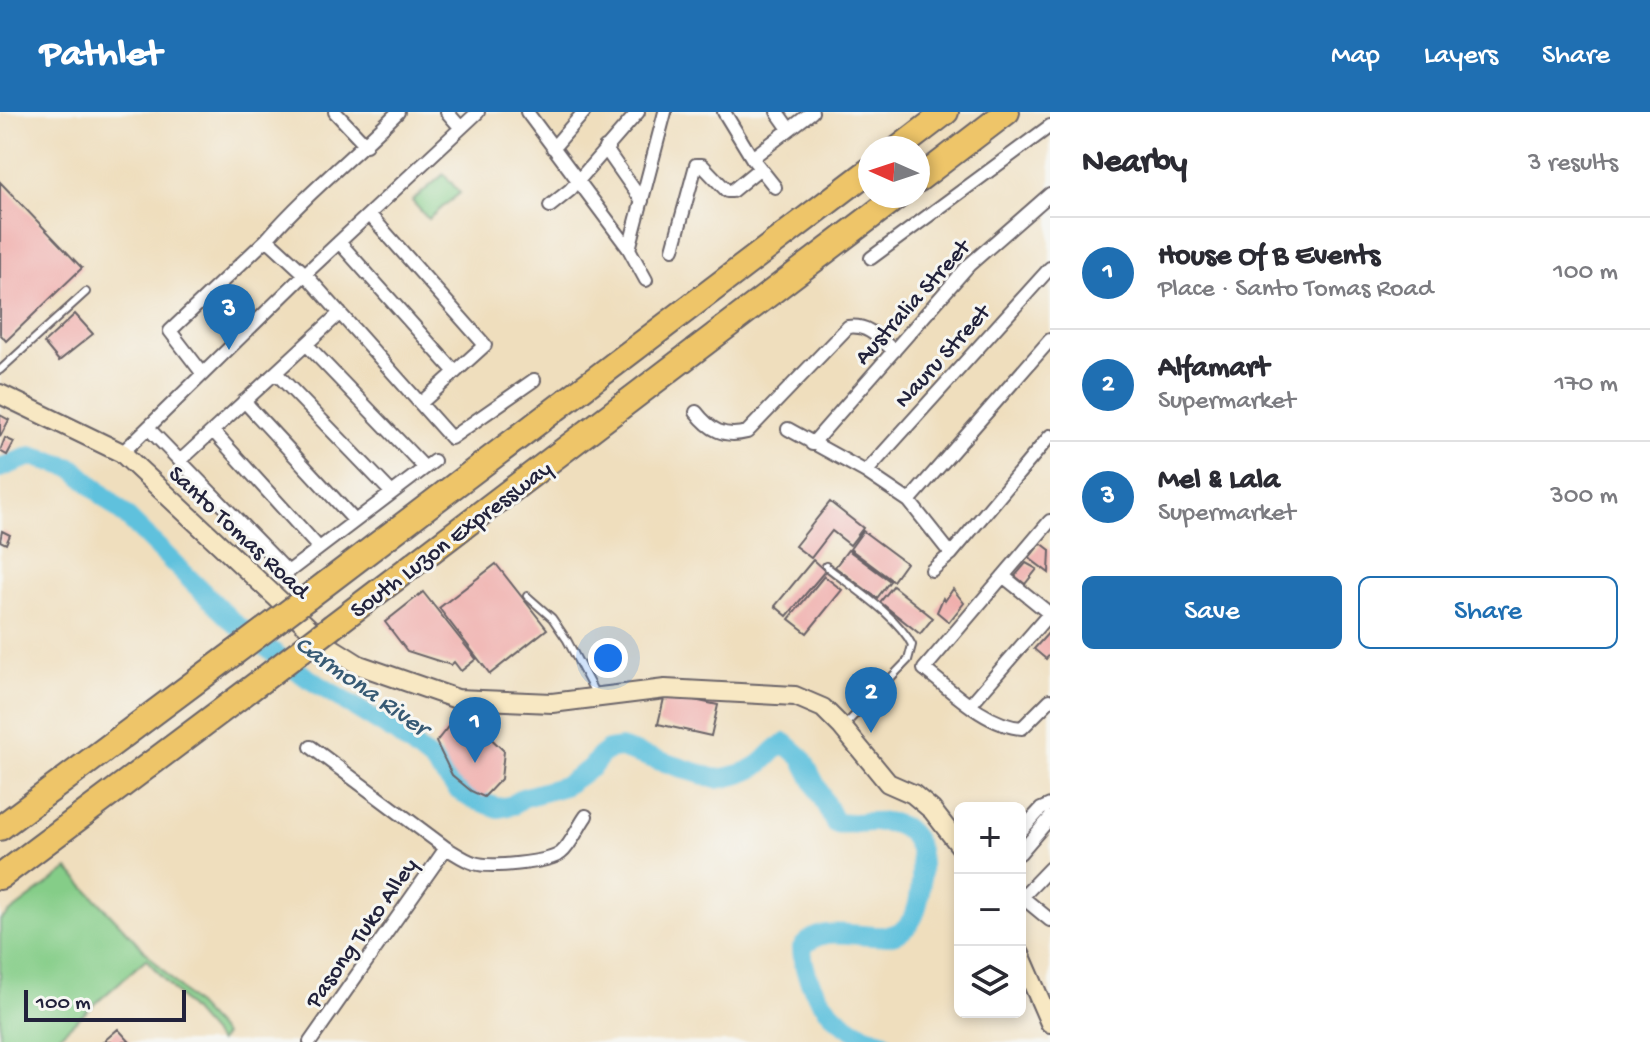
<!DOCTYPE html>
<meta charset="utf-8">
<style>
:root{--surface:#fff;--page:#f7f7f7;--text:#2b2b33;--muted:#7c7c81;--line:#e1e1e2;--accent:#1f6fb2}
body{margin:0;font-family:"Gochi Hand",sans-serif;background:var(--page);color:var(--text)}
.controls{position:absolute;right:24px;bottom:24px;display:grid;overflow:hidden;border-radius:12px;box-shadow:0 4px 12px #0003}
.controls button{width:72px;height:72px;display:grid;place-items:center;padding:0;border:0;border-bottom:2px solid var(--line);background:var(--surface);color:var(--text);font:40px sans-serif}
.compass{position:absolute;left:858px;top:24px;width:72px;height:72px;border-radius:50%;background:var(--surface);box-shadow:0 4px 12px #0003;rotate:273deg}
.scale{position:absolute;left:24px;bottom:20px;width:162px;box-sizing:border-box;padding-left:8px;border:4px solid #22223b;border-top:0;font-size:22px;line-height:28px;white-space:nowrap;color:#22223b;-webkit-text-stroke:6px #f6f6f2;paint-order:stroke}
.you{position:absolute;left:608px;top:546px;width:28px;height:28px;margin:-20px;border:6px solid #fff;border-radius:50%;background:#1a73e8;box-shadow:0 0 0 12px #1a73e833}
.badge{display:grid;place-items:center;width:52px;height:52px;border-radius:50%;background:var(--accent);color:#fff;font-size:26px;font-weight:700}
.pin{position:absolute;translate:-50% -66px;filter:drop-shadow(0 2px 4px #0008)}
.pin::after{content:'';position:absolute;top:42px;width:28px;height:24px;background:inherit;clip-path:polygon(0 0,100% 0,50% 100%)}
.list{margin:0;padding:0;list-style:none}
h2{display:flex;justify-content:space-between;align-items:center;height:104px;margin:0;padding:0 32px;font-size:34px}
h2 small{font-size:26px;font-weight:400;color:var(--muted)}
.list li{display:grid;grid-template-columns:52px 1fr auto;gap:24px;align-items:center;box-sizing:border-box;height:112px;padding:0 32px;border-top:2px solid var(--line)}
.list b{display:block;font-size:30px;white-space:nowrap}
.list p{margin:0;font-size:26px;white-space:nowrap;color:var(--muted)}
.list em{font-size:26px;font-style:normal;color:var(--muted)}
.actions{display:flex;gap:16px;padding:24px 32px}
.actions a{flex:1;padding:18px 0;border:2px solid var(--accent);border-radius:12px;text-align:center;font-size:28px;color:var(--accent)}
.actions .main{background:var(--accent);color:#fff}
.icon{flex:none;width:44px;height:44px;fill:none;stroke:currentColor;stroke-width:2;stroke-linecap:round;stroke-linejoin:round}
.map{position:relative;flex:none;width:1050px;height:930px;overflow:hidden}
header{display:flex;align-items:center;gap:48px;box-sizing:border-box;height:112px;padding:0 40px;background:var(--accent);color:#fff}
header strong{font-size:38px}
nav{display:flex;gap:44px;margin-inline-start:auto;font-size:28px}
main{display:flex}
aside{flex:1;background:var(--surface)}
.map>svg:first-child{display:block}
</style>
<header>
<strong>Pathlet</strong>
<nav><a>Map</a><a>Layers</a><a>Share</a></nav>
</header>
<main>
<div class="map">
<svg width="1050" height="930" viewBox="0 0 1050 930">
<rect width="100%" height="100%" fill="#f6f6f2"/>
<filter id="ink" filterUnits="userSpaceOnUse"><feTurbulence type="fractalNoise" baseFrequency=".0125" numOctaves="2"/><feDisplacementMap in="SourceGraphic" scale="16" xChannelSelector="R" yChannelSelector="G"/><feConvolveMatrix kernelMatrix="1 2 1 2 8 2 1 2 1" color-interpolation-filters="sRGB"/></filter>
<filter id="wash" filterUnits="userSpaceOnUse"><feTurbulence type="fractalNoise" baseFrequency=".006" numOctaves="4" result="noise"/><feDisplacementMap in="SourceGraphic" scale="32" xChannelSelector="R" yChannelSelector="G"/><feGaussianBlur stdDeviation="1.8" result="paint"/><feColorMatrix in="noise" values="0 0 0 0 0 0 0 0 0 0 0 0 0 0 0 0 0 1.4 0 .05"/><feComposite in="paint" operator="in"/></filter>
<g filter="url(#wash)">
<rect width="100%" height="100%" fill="#efdebd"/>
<path fill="#85cd88" stroke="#547862" stroke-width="2" d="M444,62l16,19 -32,26 -16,-18z
M68,757l156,166 -5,7 -73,-83 -94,83h-52v-122z"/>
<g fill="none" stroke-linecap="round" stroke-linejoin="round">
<path stroke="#5fc1dd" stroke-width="20" d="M0,356l31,-12 42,12 54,49 107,106 72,54 89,55 39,31 24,27 14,9 27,9 14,-3 9,-7 42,-12 28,-19 8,-11 8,-6 12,-2 96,31c15,-2 32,-6 44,-15 9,-7 14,-16 25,-21l17,15 33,65c21,3 48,-7 67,4 14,8 18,21 19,36 4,128 -83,39 -119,85 2,45 38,83 81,94"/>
</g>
<g id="blocks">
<path fill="#f0aeac" d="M0,70l82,86 -76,73 -6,-7z
M75,202l18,20 -34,27 -15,-18z
M0,303l9,5 -9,17z
M5,326l9,4 -7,13 -7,-4z
M830,390l33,26 -13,17 -18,-14 -21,27 -16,-12z
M2,419l8,4 -4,9 -6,-3z
M863,419l43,32 -13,18 -43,-32z
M1041,431l9,7 -1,23 -20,-15z
M848,438l42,31 -13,17 -42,-31z
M813,448l12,11 -38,45 -12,-10z
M1026,451l11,6 -12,15 -10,-8z
M496,452l51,65 -57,45 -51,-66z
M824,464l18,14 -35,43 -18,-14z
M893,474l40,32 -13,16 -40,-32z
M953,477l11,14 -15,19 -12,-10 6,-14 2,3z
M423,480l53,67 -15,12 -7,-9 -3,3 -44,-14 -22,-29z
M1050,519v23l-4,5 -12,-10z
M665,582l53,11 -7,31 -53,-12z
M451,611l29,5 24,23 -3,28 -17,18 -13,-6 -19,-16 -16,-33z
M118,917l12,13h-27z"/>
</g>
</g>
<g filter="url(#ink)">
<use href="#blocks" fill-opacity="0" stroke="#6a6468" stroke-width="2"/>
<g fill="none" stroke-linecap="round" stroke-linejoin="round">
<g stroke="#6a6468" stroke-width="10">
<path id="lane" d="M0,258l86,-78
M826,454c27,22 71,49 86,79l-4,15 -63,65
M527,484l25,22 15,22 29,55"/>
</g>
<g stroke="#6a6468" stroke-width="16">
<path id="street" d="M335,0l31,33
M398,0c-43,43 -91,81 -131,127l38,35 146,164 83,-58
M447,0l13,15
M527,0l102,137 17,31
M724,0l28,46 23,29
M777,0l12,17
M553,36l31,-36
M605,36l37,53
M752,46l60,-46
M550,94l20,-16 68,-78
M369,102l116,131 -64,58
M339,130l116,130
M629,137l36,-137
M673,137l23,-84h6l25,26h5l28,-23
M871,146l179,-132
M307,233l118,123
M276,261l116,120
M203,262l-33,-43 97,-92
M244,289l111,120
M696,300c14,18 28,26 51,20l101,-105c20,-3 31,11 46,24
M149,317l139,143 146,-111
M788,317l78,43 43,29 42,53
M213,319l106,117
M812,332l157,-179 81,-71
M122,341l183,-179 173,-162
M180,349l160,-148
M866,360l184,-204
M909,389l141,-161
M1050,409l-126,148c27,21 62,57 98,59l28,-28
M932,458l19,-16 99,-118
M1003,464l47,38
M970,593l79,-91
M1020,720l21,-23 9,-4
M446,736c9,5 18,12 28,15 15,5 74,0 87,-10 10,-8 17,-26 25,-37
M1020,741l30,-35
M1050,756l-28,29 28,23
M310,930l136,-194 -135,-101"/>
</g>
<g stroke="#6a6468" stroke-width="22">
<path id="secondary" d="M0,282l122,59 205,192 32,20 98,34 95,4 113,-14 130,7 28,12 19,19 46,56 25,11 19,16 28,36
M1020,842l30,69"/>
</g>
<g stroke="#6a6468" stroke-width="28">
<path id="highway" d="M899,36l47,-36
M918,68l89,-68
M307,486l563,-428
M333,514l565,-430
M0,716l234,-175
M0,765l261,-196"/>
</g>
<use href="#lane" stroke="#fff" stroke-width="6"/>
<use href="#street" stroke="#fff" stroke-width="12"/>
<use href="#secondary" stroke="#f8e8c3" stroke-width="18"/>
<use href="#highway" stroke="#eec569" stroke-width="24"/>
<g stroke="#6a6468" stroke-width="28" stroke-linecap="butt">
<path id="highway-bridge" d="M234,541l73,-55
M261,569l72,-55"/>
</g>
<use href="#highway-bridge" stroke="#eec569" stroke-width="24"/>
</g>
</g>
<g text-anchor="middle" stroke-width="6" stroke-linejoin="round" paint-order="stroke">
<g font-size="24" fill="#22223b" stroke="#f6f6f2">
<text transform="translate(911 189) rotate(-48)" y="8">Australia Street</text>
<text transform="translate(941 243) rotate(-48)" y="8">Nauru Street</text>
<text transform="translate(240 419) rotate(43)" y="8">Santo Tomas Road</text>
<text transform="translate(450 426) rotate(-37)" y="8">South Luzon Expressway</text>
<text transform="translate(360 820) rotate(-55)" y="8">Pasong Tuko Alley</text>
</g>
<g font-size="26" font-style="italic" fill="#375a74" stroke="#f6f6f2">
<text transform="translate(363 572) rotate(35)" y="9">Carmona River</text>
</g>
</g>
</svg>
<div class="controls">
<button>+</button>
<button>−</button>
<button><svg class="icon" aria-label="layers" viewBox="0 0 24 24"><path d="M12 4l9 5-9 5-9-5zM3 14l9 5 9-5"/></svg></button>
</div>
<svg class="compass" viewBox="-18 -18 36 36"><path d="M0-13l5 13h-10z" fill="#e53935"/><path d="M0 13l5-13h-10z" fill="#7c7c81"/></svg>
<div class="scale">100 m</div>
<div class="you"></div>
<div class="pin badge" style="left:475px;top:651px">1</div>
<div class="pin badge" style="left:871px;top:621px">2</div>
<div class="pin badge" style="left:229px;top:238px">3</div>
</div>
<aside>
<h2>Nearby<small>3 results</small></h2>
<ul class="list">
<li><span class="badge">1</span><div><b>House Of B Events</b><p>Place · Santo Tomas Road</p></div><em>100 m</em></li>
<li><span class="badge">2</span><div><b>Alfamart</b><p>Supermarket</p></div><em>170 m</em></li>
<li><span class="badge">3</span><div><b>Mel &amp; Lala</b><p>Supermarket</p></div><em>300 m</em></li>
</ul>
<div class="actions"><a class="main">Save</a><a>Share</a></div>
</aside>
</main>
